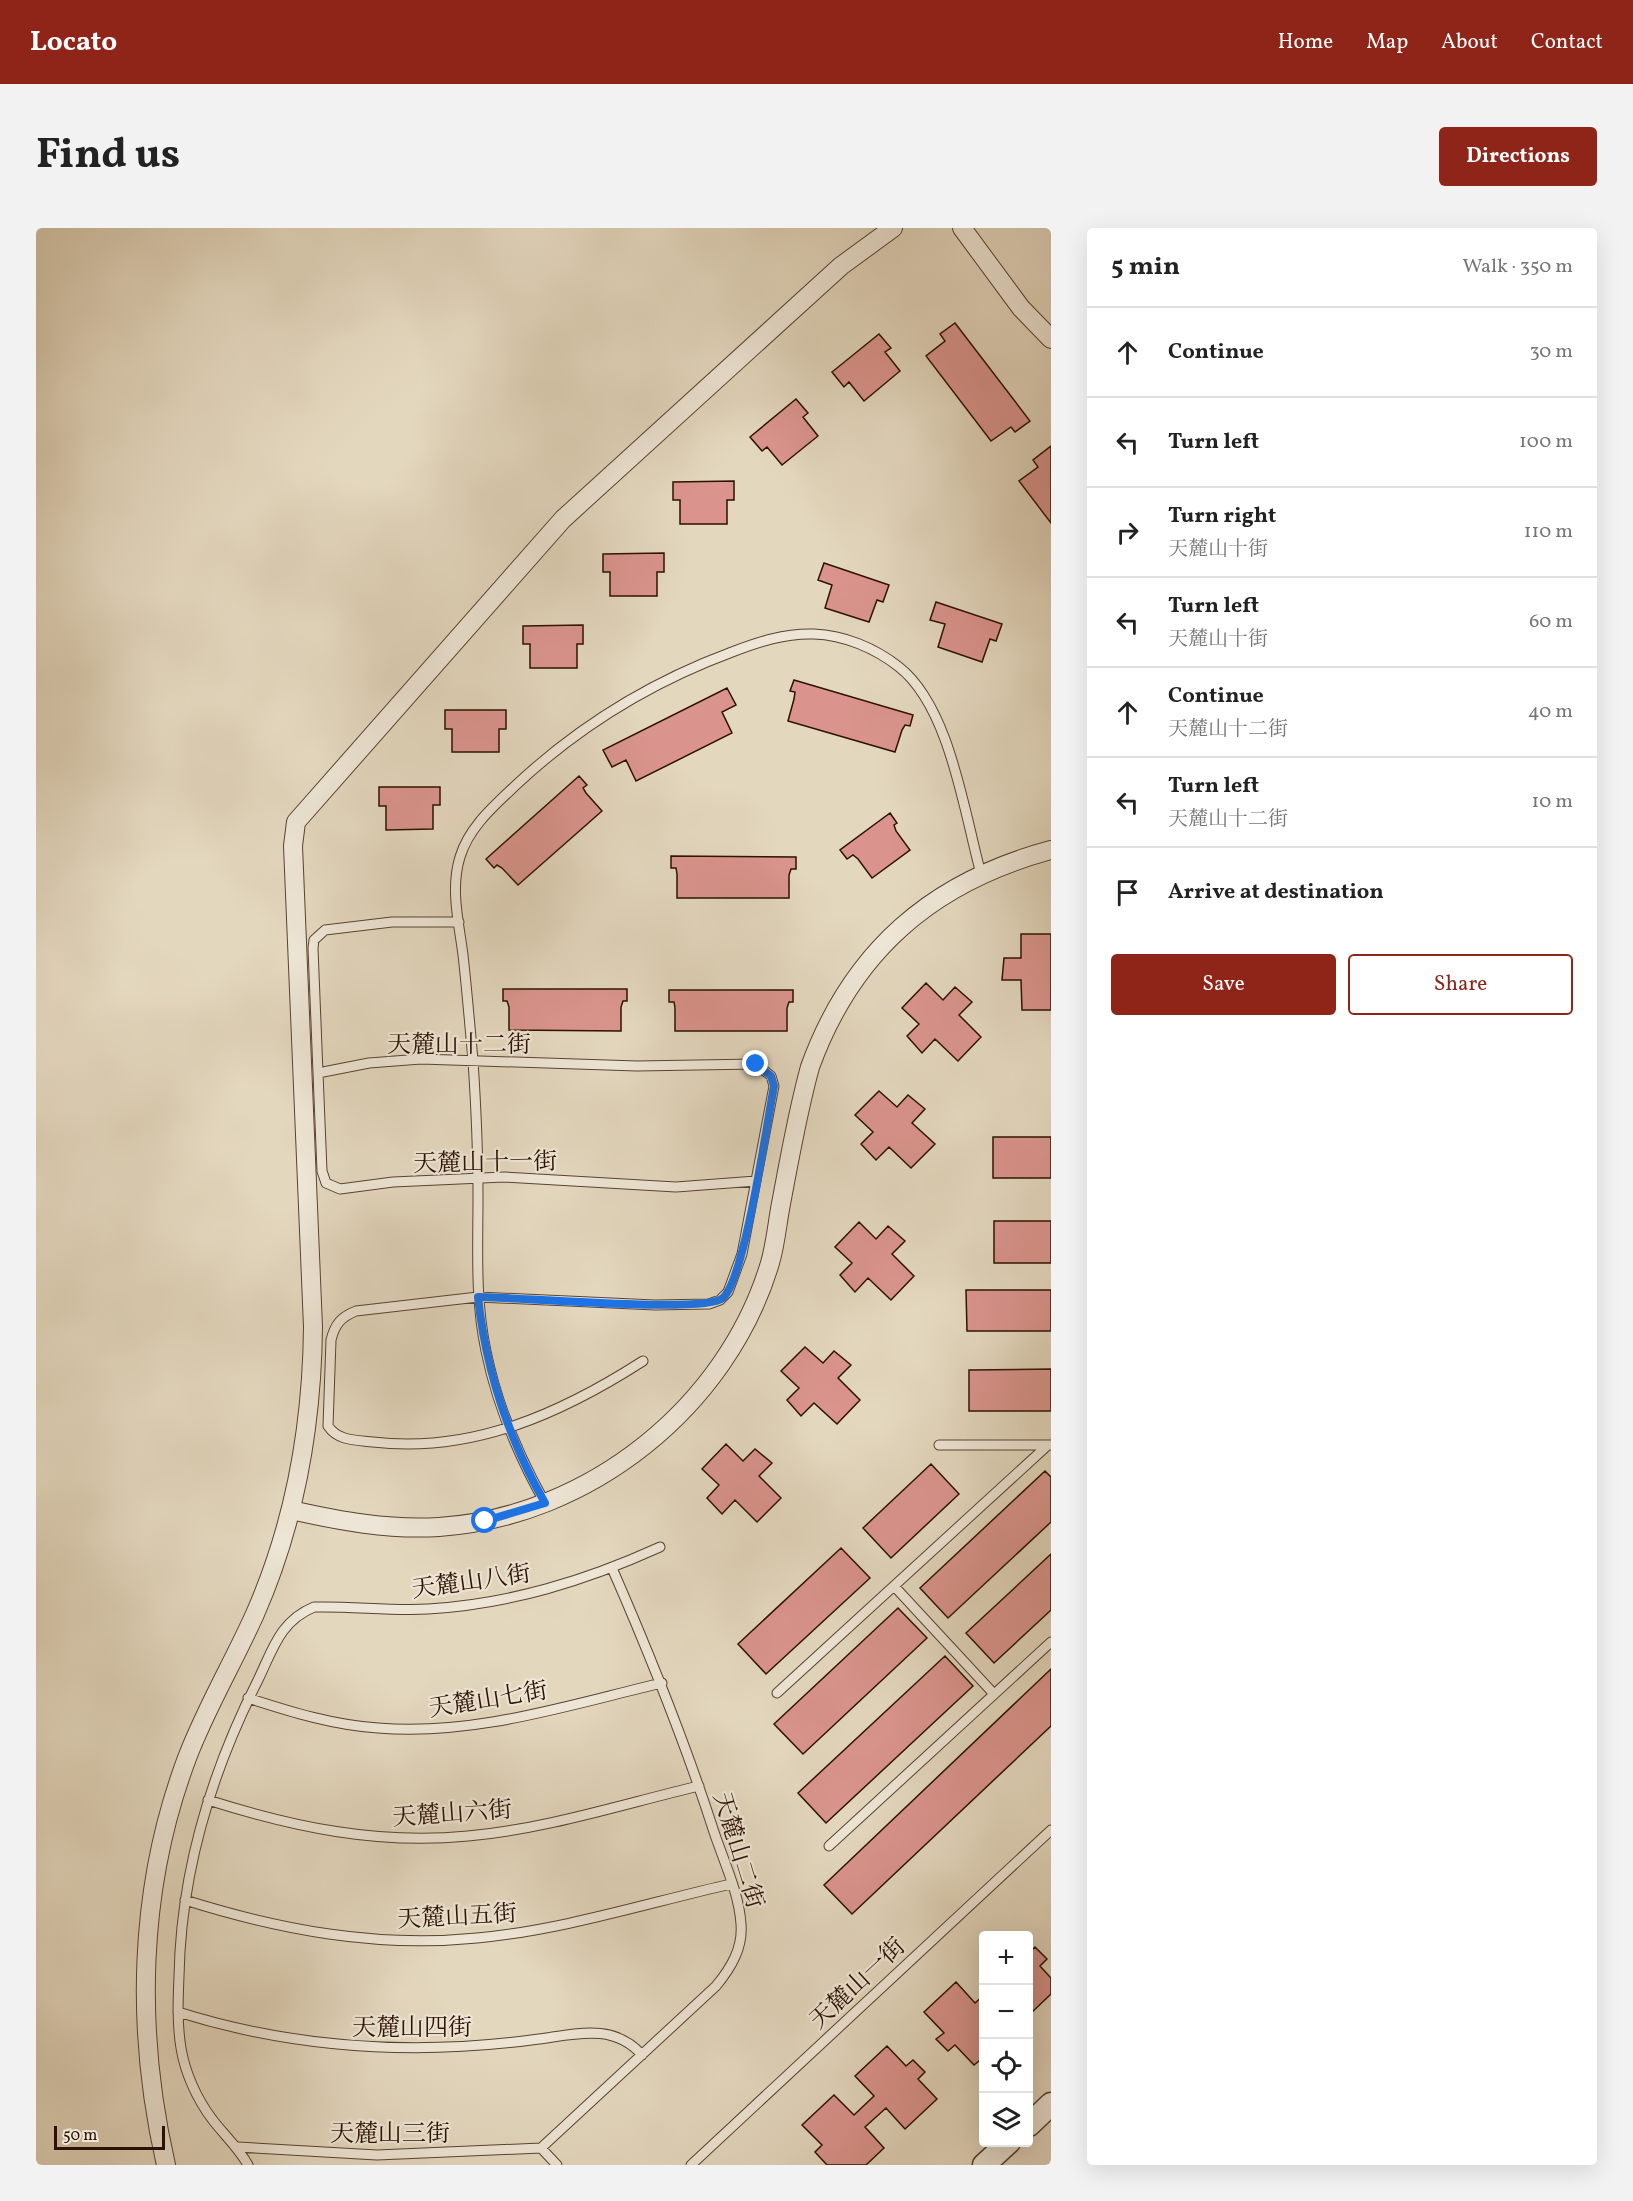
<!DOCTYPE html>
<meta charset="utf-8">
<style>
:root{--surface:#fff;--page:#f2f2f2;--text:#222;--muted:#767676;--line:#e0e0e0;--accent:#8f2418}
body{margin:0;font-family:Vollkorn,"Noto Serif SC",serif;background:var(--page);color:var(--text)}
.controls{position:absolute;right:18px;bottom:18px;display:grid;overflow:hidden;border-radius:6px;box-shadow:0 6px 24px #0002}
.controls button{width:54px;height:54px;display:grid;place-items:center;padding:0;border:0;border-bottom:2px solid var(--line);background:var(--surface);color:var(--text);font:30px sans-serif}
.scale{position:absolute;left:18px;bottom:15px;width:111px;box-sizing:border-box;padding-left:6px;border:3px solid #2d1102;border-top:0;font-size:16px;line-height:21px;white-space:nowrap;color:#2d1102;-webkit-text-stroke:4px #ede5d5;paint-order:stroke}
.stop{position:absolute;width:18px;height:18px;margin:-14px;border:4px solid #1a73e8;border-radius:50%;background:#fff}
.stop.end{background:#1a73e8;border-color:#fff;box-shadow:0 2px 6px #0008}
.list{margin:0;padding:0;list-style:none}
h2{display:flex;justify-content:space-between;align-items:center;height:78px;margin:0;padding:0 24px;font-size:26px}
h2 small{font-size:20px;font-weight:400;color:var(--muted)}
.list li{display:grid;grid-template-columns:39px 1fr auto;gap:18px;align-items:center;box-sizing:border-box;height:90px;padding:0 24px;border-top:2px solid var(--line)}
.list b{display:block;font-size:22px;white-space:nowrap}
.list p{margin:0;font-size:20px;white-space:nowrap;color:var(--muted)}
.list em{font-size:20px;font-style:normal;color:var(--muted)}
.actions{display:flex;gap:12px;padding:18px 24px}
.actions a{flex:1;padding:14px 0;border:2px solid var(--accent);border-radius:6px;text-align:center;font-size:21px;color:var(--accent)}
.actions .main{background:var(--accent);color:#fff}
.icon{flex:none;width:33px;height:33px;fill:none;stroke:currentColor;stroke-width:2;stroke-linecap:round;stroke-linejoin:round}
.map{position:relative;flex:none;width:1015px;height:1937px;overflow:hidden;border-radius:6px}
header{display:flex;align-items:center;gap:36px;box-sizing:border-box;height:84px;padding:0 30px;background:var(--accent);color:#fff}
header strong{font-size:28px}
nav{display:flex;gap:33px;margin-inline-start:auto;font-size:21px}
.intro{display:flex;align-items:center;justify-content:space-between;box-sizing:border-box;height:144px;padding:0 36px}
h1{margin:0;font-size:42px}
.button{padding:15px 27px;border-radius:6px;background:var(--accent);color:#fff;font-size:21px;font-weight:700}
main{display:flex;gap:36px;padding:0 36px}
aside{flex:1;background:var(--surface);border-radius:6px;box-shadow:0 6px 24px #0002}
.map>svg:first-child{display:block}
</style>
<header>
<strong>Locato</strong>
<nav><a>Home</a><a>Map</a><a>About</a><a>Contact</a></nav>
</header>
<div class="intro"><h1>Find us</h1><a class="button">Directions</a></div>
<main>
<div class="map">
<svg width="1015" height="1937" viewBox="0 0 1015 1937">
<rect width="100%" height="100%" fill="#e3d7be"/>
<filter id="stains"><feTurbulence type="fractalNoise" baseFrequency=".00333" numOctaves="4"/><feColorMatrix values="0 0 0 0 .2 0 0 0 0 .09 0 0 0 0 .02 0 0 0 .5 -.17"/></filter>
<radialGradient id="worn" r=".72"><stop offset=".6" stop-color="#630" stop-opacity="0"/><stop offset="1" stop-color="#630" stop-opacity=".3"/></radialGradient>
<path fill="#da948d" stroke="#2d1102" stroke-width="1.5" d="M919,95l75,98 -15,11 -4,-5 -20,14 -65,-85 19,-15 -5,-7z
M843,106l12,14 -6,4 15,19 -36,30 -15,-19 -5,5 -12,-15z
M760,171l12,14 -5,4 15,19 -36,29 -15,-18 -5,4 -12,-14z
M1015,218v77l-32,-42 19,-14 -5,-7z
M698,253v19h-7v24h-47v-24h-7v-18z
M628,325v19h-7v24h-47v-24h-7v-18z
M788,335l65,22 -6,17 -6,-2 -8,22 -44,-14 7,-23 -14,-5z
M900,374l66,22 -6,17 -6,-2 -8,23 -44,-15 7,-23 -15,-4z
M547,397v19h-6v24h-47v-24h-7v-18z
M758,452l119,35 -3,11 -5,-1 -3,5 -7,22 -107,-31 6,-22 1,-7 -5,-1z
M691,460l9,17 -14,7 10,21 -96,48 -10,-21 -14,7 -9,-17z
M409,482h61v19h-7v23h-47v-23h-7z
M543,548l8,9 -4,3 3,5 16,18 -84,74 -16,-17 -5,-3 -3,3 -8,-9z
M343,559h61v18h-7v24l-47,1v-24h-7z
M854,585l7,10 -3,2 2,6 14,19 -38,28 -14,-19 -5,-4 -6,4 -7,-9z
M635,628l125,1v12h-5l-2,6v23h-112v-24l-1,-6h-5z
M985,706h30v76h-29l-1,-30h-19l2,-22h17z
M890,755l17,17 12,-13 17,15 -13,13 22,22 -23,24 -23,-22 -13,14 -15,-17 12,-12 -17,-16z
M467,761h124v12h-4l-2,6v24l-112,-1v-23l-2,-6h-4z
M633,762h124v12h-4l-2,6v23h-112v-23l-1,-6h-5z
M843,863l18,16 11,-12 17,14 -13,14 23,21 -24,24 -22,-21 -13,13 -15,-16 12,-12 -18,-17z
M957,909h58v41h-58z
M958,993h57v42h-57z
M823,994l17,17 12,-13 17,15 -13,13 22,22 -23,24 -23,-22 -13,14 -15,-17 12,-12 -17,-16z
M930,1062h85v41h-84z
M769,1119l18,16 11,-12 17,14 -13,13 22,22 -23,24 -23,-21 -13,13 -14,-16 12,-12 -18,-17z
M1015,1141v42h-82v-41z
M690,1216l17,17 12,-12 17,14 -13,13 22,22 -24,24 -22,-22 -13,14 -15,-16 12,-13 -17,-16z
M895,1236l28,30 -68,64 -28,-30z
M1009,1243l6,6v45l-103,96 -28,-30z
M805,1320l29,30 -104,96 -28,-30z
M1015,1326v56l-57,53 -28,-30z
M862,1380l29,30 -124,116 -29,-30z
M909,1428l28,30 -147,137 -28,-30z
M1015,1441v57l-199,188 -28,-29z
M999,1719l12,12 -7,7 11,12v16l-22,21v-62z
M920,1754l19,21 9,-8v62l-10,8 -19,-20 -7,6 -12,-12 8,-6 -20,-21z
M851,1818l19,20 7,-6 12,12 -7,7 19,20 -32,30 -19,-21 -21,19 19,21 -18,17h-39l-12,-13 7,-7 -20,-20 32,-30 20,20 20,-19 -19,-20z"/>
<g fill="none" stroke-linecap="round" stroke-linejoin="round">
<g stroke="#5a4231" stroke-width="11">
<path id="service" d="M423,694h-67l-67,8 -11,10 -1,8 5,125 51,-10 52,-4 216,7 119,-2 15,12 3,10 -32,168 -14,38 -8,8 -11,4 -54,1 -177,-8 -122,14c-15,6 -21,13 -25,29l-3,86c10,15 28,14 45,16 99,12 189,-29 270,-81
M282,845l4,98 4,12 14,6 53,-7 111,-5 172,10 80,-6
M903,1217h112
M509,1275c-27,-48 -48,-98 -59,-152 -11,-51 -8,-103 -8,-155 0,-45 -2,-90 -5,-135 -3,-35 -6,-70 -10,-106 -4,-32 -13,-66 -3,-98 9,-30 34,-51 56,-72 63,-59 135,-103 216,-133 26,-10 53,-19 82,-18 30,1 61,14 85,33 51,40 65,145 82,207
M858,1358l100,108
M741,1465l271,-248
M212,1470c43,14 85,27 130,30 97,8 190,-23 284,-45
M172,1572c85,27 170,45 260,36 78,-7 155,-32 231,-50
M793,1618l222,-204
M149,1672c95,30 192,48 292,38 86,-8 170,-35 254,-54
M142,1784c118,37 238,44 361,27 37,-5 75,-16 103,16
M202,1919l139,8 164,-7
M505,1920l175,-162c15,-18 27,-38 25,-62 -2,-31 -17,-62 -27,-92 -29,-90 -64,-177 -102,-264
M505,1920l16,17
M212,1937c-10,-18 -24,-30 -36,-46 -15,-20 -27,-46 -31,-71 -4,-24 -3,-48 -2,-72 2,-105 32,-203 79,-296 15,-31 22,-59 56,-73 38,-1 76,4 114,2 82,-5 157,-28 232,-62
M655,1937l360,-335"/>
</g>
<g stroke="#5a4231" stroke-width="20">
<path id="minor" d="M926,0l59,80 30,31
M255,1282c49,11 97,20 148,17 150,-10 288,-120 331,-264 5,-17 7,-36 10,-54 9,-47 17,-95 30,-142 42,-116 122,-185 241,-217
M130,1937c-31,-135 -28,-277 21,-407 19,-50 46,-95 68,-144 40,-91 57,-188 58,-287l-20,-481 3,-24 267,-303 278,-253 52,-38"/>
</g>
<g stroke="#5a4231" stroke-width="25">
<path id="tertiary" d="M993,1897l22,-21
M948,1937l25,-23"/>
</g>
<use href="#service" stroke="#ede5d5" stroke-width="9"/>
<use href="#minor" stroke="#ede5d5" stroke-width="18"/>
<use href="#tertiary" stroke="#ede5d5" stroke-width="22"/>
</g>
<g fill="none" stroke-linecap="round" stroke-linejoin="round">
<path stroke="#1a73e8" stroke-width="8" d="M449,1293l60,-18c-37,-65 -59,-132 -67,-206 37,0 227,17 245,1 22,-20 44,-175 51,-212l-3,-10 -15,-12"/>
</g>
<g text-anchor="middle" stroke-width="4.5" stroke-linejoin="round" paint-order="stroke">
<g font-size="24" fill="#2d1102" stroke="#ede5d5">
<text x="423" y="824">天麓山十二街</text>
<text transform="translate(449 934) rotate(-1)" y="8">天麓山十一街</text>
<text transform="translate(435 1353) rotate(-8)" y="8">天麓山八街</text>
<text transform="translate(452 1471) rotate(-9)" y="8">天麓山七街</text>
<text transform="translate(416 1585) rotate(-4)" y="8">天麓山六街</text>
<text transform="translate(703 1622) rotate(73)" y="8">天麓山二街</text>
<text transform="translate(421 1688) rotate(-3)" y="8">天麓山五街</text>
<text transform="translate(821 1755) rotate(-43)" y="8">天麓山一街</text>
<text x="376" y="1807">天麓山四街</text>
<text x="354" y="1913">天麓山三街</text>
</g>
</g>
<rect width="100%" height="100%" filter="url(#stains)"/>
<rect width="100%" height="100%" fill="url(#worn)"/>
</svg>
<div class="controls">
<button>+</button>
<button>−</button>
<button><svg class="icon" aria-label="locate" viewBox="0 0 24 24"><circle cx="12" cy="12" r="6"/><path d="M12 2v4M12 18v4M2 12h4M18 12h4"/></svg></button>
<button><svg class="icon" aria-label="layers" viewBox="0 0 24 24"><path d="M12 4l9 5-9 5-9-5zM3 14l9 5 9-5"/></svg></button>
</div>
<div class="scale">50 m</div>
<div class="stop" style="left:449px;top:1293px"></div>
<div class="stop end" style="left:720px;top:836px"></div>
</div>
<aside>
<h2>5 min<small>Walk · 350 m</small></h2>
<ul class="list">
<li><svg class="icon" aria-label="ahead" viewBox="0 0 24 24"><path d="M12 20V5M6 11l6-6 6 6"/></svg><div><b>Continue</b></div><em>30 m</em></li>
<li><svg class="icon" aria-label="left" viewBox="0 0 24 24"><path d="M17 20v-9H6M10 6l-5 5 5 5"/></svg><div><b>Turn left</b></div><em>100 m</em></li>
<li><svg class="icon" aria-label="right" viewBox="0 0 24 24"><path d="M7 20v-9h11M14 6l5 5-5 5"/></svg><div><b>Turn right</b><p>天麓山十街</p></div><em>110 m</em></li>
<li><svg class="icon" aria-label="left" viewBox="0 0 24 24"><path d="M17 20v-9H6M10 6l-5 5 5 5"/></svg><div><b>Turn left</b><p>天麓山十街</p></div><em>60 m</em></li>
<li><svg class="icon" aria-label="ahead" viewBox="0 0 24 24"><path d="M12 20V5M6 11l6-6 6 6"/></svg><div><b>Continue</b><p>天麓山十二街</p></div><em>40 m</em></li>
<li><svg class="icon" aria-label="left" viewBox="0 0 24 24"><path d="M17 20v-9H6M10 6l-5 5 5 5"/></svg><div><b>Turn left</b><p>天麓山十二街</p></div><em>10 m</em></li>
<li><svg class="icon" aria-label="arrive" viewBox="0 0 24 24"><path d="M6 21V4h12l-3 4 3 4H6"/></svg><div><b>Arrive at destination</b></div></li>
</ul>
<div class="actions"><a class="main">Save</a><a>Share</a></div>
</aside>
</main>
